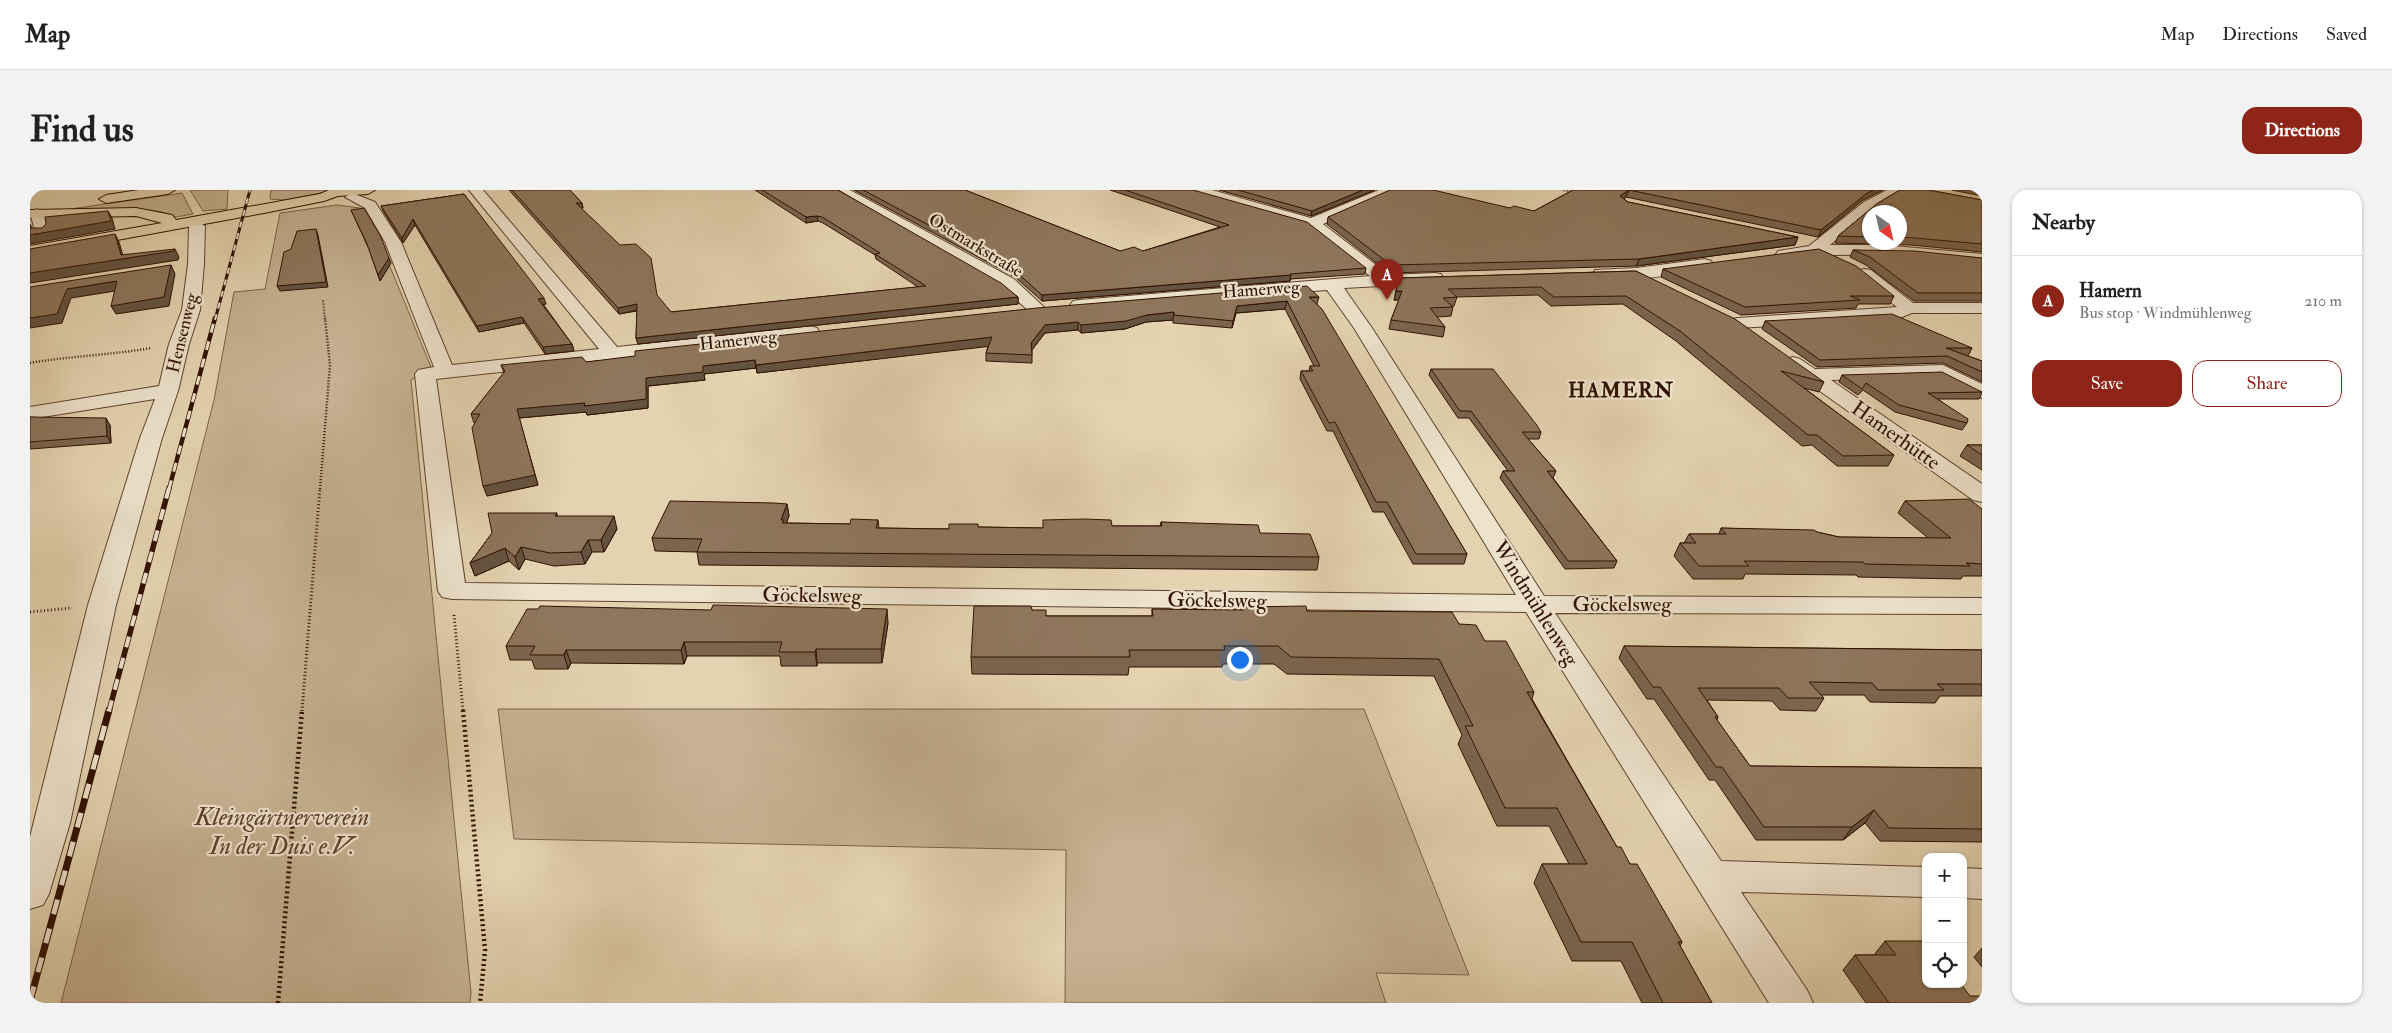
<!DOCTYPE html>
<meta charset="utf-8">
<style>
:root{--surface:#fff;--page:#f2f2f2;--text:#222;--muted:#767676;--line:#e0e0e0;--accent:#8f2418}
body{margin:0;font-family:"IM FELL Double Pica",serif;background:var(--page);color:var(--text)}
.controls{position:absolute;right:15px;bottom:15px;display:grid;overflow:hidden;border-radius:10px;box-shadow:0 1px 4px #0004}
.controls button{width:45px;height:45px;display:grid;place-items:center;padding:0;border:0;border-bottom:1px solid var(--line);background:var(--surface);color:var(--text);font:25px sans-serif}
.compass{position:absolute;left:1832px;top:15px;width:45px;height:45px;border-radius:50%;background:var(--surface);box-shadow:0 1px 4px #0004;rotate:146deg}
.you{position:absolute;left:1209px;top:469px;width:18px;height:18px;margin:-12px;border:4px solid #fff;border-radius:50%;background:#1a73e8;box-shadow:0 0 0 8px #1a73e833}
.badge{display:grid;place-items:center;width:32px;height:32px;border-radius:50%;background:var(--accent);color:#fff;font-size:16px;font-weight:700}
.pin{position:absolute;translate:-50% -41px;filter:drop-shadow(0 1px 2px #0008)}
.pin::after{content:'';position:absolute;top:26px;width:18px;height:15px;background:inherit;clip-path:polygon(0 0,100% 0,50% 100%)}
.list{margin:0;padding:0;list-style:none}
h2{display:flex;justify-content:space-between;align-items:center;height:65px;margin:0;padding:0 20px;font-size:21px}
h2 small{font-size:16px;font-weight:400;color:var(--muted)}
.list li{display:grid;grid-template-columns:32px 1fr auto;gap:15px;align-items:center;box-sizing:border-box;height:90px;padding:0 20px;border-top:1px solid var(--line)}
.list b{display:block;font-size:19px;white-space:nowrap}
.list p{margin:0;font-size:16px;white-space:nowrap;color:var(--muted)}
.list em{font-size:16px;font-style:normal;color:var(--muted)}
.actions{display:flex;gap:10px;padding:15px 20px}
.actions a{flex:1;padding:11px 0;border:1px solid var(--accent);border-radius:15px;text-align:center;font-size:18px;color:var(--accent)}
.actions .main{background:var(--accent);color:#fff}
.icon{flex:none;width:28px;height:28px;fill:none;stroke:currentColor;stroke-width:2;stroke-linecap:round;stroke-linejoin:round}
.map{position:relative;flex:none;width:1952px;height:813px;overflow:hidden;border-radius:15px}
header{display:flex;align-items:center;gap:30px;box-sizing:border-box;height:70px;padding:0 25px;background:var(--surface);border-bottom:1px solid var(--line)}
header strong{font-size:24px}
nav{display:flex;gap:28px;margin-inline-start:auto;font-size:18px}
.intro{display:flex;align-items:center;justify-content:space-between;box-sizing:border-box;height:120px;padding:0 30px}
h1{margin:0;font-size:35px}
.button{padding:12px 22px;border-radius:15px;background:var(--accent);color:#fff;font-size:18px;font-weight:700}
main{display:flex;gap:30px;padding:0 30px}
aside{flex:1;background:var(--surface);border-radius:15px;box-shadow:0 1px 4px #0004}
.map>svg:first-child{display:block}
</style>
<header>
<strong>Map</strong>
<nav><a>Map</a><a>Directions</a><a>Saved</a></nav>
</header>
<div class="intro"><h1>Find us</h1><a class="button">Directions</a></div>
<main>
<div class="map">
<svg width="1952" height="813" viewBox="0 0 1952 813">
<rect width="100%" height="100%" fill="#e3d3b0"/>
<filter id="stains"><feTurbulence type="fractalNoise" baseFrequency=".004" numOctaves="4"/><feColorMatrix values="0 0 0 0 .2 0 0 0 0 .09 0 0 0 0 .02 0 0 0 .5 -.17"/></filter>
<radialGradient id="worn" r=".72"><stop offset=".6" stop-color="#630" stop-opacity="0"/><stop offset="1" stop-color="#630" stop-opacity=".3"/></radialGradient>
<path fill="#c5b292" stroke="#7b624a" d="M160,0h38l-1,19 -24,2z
M241,0h55l1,2 -43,8 -14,-1z
M152,3l11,21 -17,3 -14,-5 -22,-3h-70z
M307,15l23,3 9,7 62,152 -20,13 60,613 -1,10h-409l153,-603 20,-108 31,-3 15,-76z
M468,519h866l105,266 -93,-2 10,30h-321l1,-153 -552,-11z"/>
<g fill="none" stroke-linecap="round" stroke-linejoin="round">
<g stroke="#5e422d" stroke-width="2">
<path id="minor" d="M439,0h14l134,157 193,-21 7,2 2,4 -2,4 -7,2 -374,41 29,204 1051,12 -162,-267 -27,-38 -248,20 -6,-1 -3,-4 3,-4 6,-1 291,-24 -63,-50 -115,-33 -2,-3h22l99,28 68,-28h19l-2,3 -73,31 66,51 46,-2 6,1 2,4 -2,4 -6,1 -91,5 28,40 172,268 438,2v16l-427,-1 166,248 205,6v30l-185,-5 66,98 6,13h-44l-243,-391 -1074,-13 -10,-2 -4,-6 -23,-217 3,-4 16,-3 -49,-125 -20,-34 -20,-11 7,-4 23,9 26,40 51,123 147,-16z
M803,0h17l164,89 32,30 -3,4h-12l-29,-26z
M1857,0h17l-30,18 -44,37h53l99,9v10c-66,-7 -131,-14 -198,-5l-6,-2 -2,-3 2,-3 31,-5 55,-44z
M7,19l7,4 5,18 -3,3h-10l-6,-21z
M167,31l8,5 -1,38 -4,46 -11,34 -11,47 -16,47 -46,167 -46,218 -21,71 -6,11 -13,4v-72l58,-232 52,-167 15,-39 -125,20v-12l129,-21 10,-42 13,-34 6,-46 1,-38z
M1675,69l6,2 2,3 -2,3c-26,7 -91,17 -116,11l-2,-4 2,-4 41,-2z
M1835,79l6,1 42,33h69v10h-70l-15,6 -159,9 -6,-1 -3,-4 3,-4 6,-1 159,-11 -38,-29 -2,-4 2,-4z
M1763,167l7,2 15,10 128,-4 39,19v14l-43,-21 -108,3 151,104v18l-9,-2 -187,-133 -3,-4 3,-4z
M1933,678l19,1v30l-19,-1z"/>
</g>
<g stroke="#311101" stroke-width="2">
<path id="major" d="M109,0h36l-7,4 -62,9 -7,-4 7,-4z
M299,0h46l-7,4 -30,2 -14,5 -60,12 -234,43v-10l132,-23 -26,-7 -106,2v-8l106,-2 36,7 4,5 144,-26z"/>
</g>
<path stroke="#311101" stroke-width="2" stroke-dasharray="0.5 1" stroke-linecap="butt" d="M1533,0l9,2
M293,110l2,20"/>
<path stroke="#311101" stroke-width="2.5" stroke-dasharray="1 2" stroke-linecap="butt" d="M0,173c40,-7 81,-8 121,-15
M290,299l10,-124 -5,-47"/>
<path stroke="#311101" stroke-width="3" stroke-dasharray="1 2.5" stroke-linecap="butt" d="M0,422l42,-4
M424,425l9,96
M272,521l18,-223"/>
<path stroke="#311101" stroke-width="4.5" stroke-dasharray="2 3" stroke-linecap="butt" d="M433,520l22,240 -5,53
M248,813l24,-293"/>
<use href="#minor" fill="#ede2cc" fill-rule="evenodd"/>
<use href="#major" fill="#e3d3b0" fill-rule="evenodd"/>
<g stroke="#311101" stroke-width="3">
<path id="rail-far3" d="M185,130l35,-130"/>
</g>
<g stroke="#311101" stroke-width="4.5">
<path id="rail-far2" d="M139,299l46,-171"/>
</g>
<g stroke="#311101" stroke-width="5.5">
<path id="rail-far1" d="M79,521l60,-223"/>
</g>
<g stroke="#311101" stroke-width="7">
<path id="rail" d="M0,811l79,-291"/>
</g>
<use href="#rail-far3" stroke="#ede2cc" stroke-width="2" stroke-dasharray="6" stroke-linecap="butt"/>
<use href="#rail-far2" stroke="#ede2cc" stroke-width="3" stroke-dasharray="9" stroke-linecap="butt"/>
<use href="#rail-far1" stroke="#ede2cc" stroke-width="4" stroke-dasharray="11" stroke-linecap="butt"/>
<use href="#rail" stroke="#ede2cc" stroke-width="5" stroke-dasharray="15" stroke-linecap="butt"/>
</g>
<path fill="#7a654f" stroke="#311101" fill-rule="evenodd" d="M479,0h61l12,13 1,5h-2l90,104 247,-25 -42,-28 -1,-4 -52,-32 -5,-2 -12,2 -51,-33h83l180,107v7l-380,40 -2,-6 1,-27 -18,3z
M824,0h111l155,61h23l77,-24 -110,-37h83l173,78 -1,6 -74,5 -1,2 -248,20 -27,-24z
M1189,0h156l-64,26z
M1543,0h310l-20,10 -45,37 -192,-40 -2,2 4,3 170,35 -3,8 -159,21 -247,7 -62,-49 1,-7 182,-9 24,3z
M1870,0h28l54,10v52l-71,-7 -76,-2 3,-7 40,-33zM1840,22h30v30h-30z
M1922,0h30v6z
M434,4l82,110h-3l29,40 2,7 -29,3 -21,-31 -45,9 -64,-107 -12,18 -20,-32 -2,-5z
M321,20l40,53 -11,18 -11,-32z
M1823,60l129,8v43h-68l-48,-36 -16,-8z
M1633,79l231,27 -4,8h-32l-2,4 -115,7 -80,-38z
M1606,81l188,111 -5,10 -15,-4 90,67 -6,11h-51l-25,-21 -10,1 -126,-105 -53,-37 -72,2 -13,-11 -81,2 -3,9h-2l1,1 -2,9 -14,1 8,10 -2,10 -54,-8 2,-9 8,-20h-5l5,-22z
M1289,107l-2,7 150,250 -3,10h-51l-29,-52h-11l-40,-81h-6l-27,-52 1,-8h8l1,-5h4l-29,-57 -49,4 -4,15 -59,-5v-3l-27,2 -21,7 -44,4 -3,-3 -33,3 -13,17v13l-46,-2v-8l2,-7 -231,27 -1,-5 -52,6 1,6 -57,6v22l-61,7 -1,-3 -67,6 19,67 -51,11 -12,-73h-1l-3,-9 33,-41 -3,-8 85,-3z
M1735,131l207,27 -4,8 14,5v21l-39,-19 -126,4 -55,-38z
M1401,179l110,63 -2,7h-11l28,32 -3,7 64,83 -3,7 -49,1 -65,-91 3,-7h5l-39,-53h-11l-29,-43z
M1812,185l140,17v1l-3,6h-41l29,24 -5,7 -67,-18 -32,-22 -5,5 -19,-13z
M0,227l80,8 1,18 -81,6z
M1937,255h15v25l-22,-14z
M1875,311l77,8v67h-19l-2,3 -103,-2 -2,-2 -111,-1 -2,5h-50l-19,-23 6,-13h4l5,-9h30l2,-6 96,4 22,5 89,1 -30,-25z
M757,314l2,12 -3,7 64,1 28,-4 1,8 70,1 29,-2 64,1 70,-2h48l1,-4 99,11 59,24 -2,13 -618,-5 -2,-13 -42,-1 -3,-13z
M527,323v3l60,13 -13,23h-12l-7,12 -31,2 -29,-7 -6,11 -10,-9 -34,15 -5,-13 22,-30z
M1213,417l64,4 152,13 26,17 49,51 -2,7 85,148 13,17 52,78 -2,4 32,57h-70l-21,-42h-49l-38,-78 8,-19h27l-20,-38h-52l-39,-82 4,-9 -28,-59 -147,-2 -13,-10h-51l-1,3h-93l-1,8 -156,-1 -1,-17 61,-47 14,6h106v-7l91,1z
M858,433l-6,40h-65v3h-36l-1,-10h-93l-3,8 -113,-1 -3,6h-33l-3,-9h-22l-4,-14z
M1594,456l358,4v46h-42l-5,7 -65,-1 -6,-7h-44l4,3 -8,13 -36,-1 -8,-9 -65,-1 11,17 -1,3 33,46 232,2v74l-102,-1 -15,-18 -22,17h-87l-41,-60h-6l-55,-81h-7l-28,-41z
M1855,751l85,55 12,7h-116l-23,-33 12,-15h19z
M1952,758v19l-8,-10z"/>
<path fill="#635340" stroke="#311101" d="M1333,0h12l-64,26 1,-5z
M1599,0l-3,7 -9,5 3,-6z
M1843,0h10l-20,10 -45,37 3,-7 45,-36z
M546,13h6l1,5 -6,1z
M78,21l4,7 3,11 -85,15v-20l5,11z
M787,26l1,5 -12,2v-6z
M383,29l2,6 -12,18 -1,-5z
M286,39l2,6 10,52 -48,4 -3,-5z
M85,44l4,8 5,17 51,-10 4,8 -1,3 -148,23v-10l91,-18z
M1768,47l-3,8 -159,21 3,-7z
M359,68l2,5 -11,18 -2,-6z
M141,75l4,9 -6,32 -53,8 -5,-8z
M1261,85l-1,6 -248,20v-6z
M87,91l5,9 -51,8 -9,25 -32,5v-10l37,-29z
M1366,101h6l-2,9h-6z
M988,107v7l-380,40 -2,-6z
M514,108l2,6 -6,1 -2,-6z
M1257,111l-2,8 -49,4 -4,15 1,-7 4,-15z
M607,114l1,6 -19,4 -1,-6z
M1144,122l-1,8 -27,2 -21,7 -44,4v-8l66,-10z
M492,127l2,6 -45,9 -2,-6z
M1048,132v8l-33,3 -14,18v-8l14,-18z
M962,147v9l-235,27 -1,-8z
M542,154l2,7 -29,3 -2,-7z
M725,170l1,8 -52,6 1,6 -57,6v22l-61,7 -1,-3 -67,6 19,67 -51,11 -4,-10 34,-77 129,-31 57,-12z
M76,228l4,7 1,18 -4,-7z
M757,314l2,12 -4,12 -4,-8z
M584,326l3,13 -13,23 -3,-12z
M558,350l4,12 -7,12 -4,-12z
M491,357l4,12 -6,11 -4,-13z
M475,358l4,13 -34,15 -5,-13z
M857,419l1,14 -6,40 -1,-14z
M654,452l3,14 -3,8 -3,-14z
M786,459l1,14v3l-2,-14z
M536,460l5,13 -3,6 -4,-14z
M1844,620l-9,13 -22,17 9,-13z"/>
<path fill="#8e765c" stroke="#311101" d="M482,0h58l12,13h-6l44,42 16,-1 15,14 6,37 14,17 255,-26 -51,-32 5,-1 -58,-36 -5,-1 -11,1 -44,-27h76l163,93 17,14 -382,41 1,-34 -19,4z
M833,0h102l155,61 14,-4 9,4 86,-26 -104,-35h68l114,32 59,46 -76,6 1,1 -249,20 -27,-24z
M1208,0h125l-51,21z
M1360,0h43l77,18 4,-2 20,5 39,-21h300l-7,4 -45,36 -192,-40 -9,6 8,6 170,35 -159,22 -248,6 -63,-48z
M1870,0h28l54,10v44l-67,-6 -15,-1v-25h-30v25l-32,-1 40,-33z
M434,4l80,104 -6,1 34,45 -29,3 -21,-30 -45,9 -64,-107 -11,19 -21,-32z
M334,18l17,29 8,21 -11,17 -11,-31 -16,-34z
M78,21l3,10 -81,14v-9l1,2h11l4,-4 -1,-7z
M286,39l10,53 -49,4 7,-34 7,-3 6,-18z
M85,44l6,21 54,-6 -1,2 -144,22v-24z
M1789,59l37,17 38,30h-44l10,4 -115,7 -82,-38z
M1823,60l62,1 67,7v35h-64l-48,-36z
M141,75l-7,32 -53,9 6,-25 -50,8 -10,25 -27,4v-31z
M1606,81l99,48 89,63 -43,-11 113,84 -51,1 -26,-21h-9l-128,-104 -54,-35 -72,1 -13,-10 -93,2 9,8 -14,1 10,9 -23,1 15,19 -54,-7 11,-29h-6l3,-13z
M1277,96l12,11h-10l13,12 145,245h-51l-29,-52h-11l-41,-80 -6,1 -28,-52h12l-3,-5h10l-33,-65 -50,5 -4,15 -59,-6v-3l-27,3 -21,6 -45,4 -3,-3 -33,3 -14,18 1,12 -46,-2 6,-16 -236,28 -1,-5 -52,6v6l-57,6v21l-62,7 1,-3 -68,6 18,66 -52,11 -11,-58 8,-14h-9l34,-43 -4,-6 81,-8 4,5 49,-6v-5l402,-43z
M1862,124l80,34h-26l36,13v11l-35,-16 -127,4 -55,-39z
M1401,179h62l43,55 5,8h-19l34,39h-9l70,90h-49l-65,-90h12l-44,-60h-11z
M1912,182l40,20 -54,1 40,26 -1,4 -68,-18 -33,-22 -4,6 -20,-14z
M0,227l76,1 1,18 -77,6z
M1937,255h15v10z
M1939,309l13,10v55l-16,-1 4,3 -105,-2 -2,-2 -119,-1 5,5h-50l-19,-23h16l-7,-9h37l-5,-6 93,2 3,2 22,5 112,1 -46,-37z
M640,311l104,2 13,1 -6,16h3l-2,3 68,1 1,-5 27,1 -2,8 73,1v-5h29v3l65,1v-8l41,-1 27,1 1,6h50l-1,-4 97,3 2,8 50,1 9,23 -622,-5 5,-13 -50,-1z
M458,323h69l-2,3h59l-13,24h-13l-7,12 -31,1 -29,-6 -6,10 -10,-9 -35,15 22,-30z
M683,415l174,4 -6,40h-65l-1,3h-36l3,-10h-98l-3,8h-115l-2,5h-34l5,-9h-29l21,-37h11l2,-3 171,4z
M944,416h57l1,4h14v6h107l-1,-7 92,1 -1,-3 63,-1 1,5 145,1 7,12 17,1 9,16h21l28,51h-7l90,155h4l9,17h7l45,78h-4l34,61h-49l-31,-61h-51l-39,-78h45l-30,-56h-52l-40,-82h8l-34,-67 -148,-2 -13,-11h-54l1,4h-96l1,7h-159z
M1594,456l358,4v34h-45l7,6h-66l-6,-7 -63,-1 15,16h-36l-9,-10h-81l20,29h-3l35,49 232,2v61l-93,-1 -15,-18 -22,17h-88l-42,-60h-6l-56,-80h-7z
M1855,751h41v43h35l9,12h12v7h-93l-34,-48h41z"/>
<g text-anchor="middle" stroke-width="4.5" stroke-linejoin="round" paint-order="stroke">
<g font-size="18" fill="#311101" stroke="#ede2cc">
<text transform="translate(946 55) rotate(31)" y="6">Ostmarkstraße</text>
<text transform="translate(1231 99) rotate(-4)" y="6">Hamerweg</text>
<text transform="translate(152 143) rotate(-76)" y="6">Hensenweg</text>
<text transform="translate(708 150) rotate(-6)" y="6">Hamerweg</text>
</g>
<g font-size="21" font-weight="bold" letter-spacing="1" fill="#311101" stroke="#ede2cc">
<text x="1591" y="207">HAMERN</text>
</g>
<g font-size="21" fill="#311101" stroke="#ede2cc">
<text transform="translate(1866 245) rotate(35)" y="7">Hamerhütte</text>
<text transform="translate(782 405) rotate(1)" y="7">Göckelsweg</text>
<text transform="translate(1187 410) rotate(1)" y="7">Göckelsweg</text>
<text transform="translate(1506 413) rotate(58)" y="7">Windmühlenweg</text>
<text x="1592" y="421">Göckelsweg</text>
</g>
<g font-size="25" font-style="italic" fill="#5d412c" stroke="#ede2cc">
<text x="252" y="635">Kleingärtnerverein<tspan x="252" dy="29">In der Duis e.V.</tspan></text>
</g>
</g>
<rect width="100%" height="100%" filter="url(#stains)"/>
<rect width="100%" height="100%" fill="url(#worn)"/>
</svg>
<div class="controls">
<button>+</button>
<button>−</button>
<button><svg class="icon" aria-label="locate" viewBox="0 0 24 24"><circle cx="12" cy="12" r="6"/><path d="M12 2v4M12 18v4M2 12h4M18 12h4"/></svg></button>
</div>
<svg class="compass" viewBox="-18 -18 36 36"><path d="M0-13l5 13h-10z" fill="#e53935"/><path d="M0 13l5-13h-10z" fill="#767676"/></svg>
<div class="you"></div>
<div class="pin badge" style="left:1357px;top:110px">A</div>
</div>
<aside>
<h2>Nearby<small></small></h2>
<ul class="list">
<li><span class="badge">A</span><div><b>Hamern</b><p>Bus stop · Windmühlenweg</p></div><em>210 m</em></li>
</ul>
<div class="actions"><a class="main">Save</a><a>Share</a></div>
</aside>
</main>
